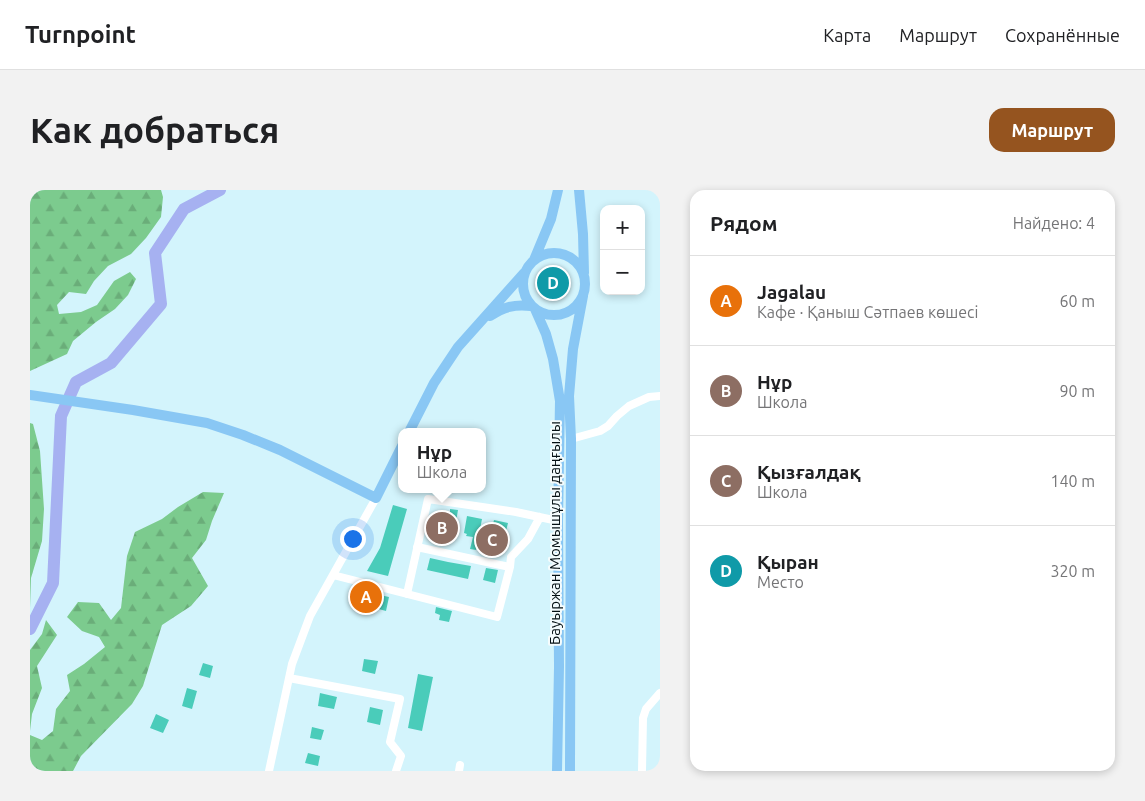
<!DOCTYPE html>
<html lang="ru">
<meta charset="utf-8">
<style>
:root{--surface:#fff;--page:#f2f2f2;--text:#202124;--muted:#757577;--line:#e0e0e0;--accent:#95541f}
body{margin:0;font-family:Ubuntu,sans-serif;background:var(--page);color:var(--text)}
.controls{position:absolute;right:15px;top:15px;display:grid;overflow:hidden;border-radius:10px;box-shadow:0 2px 8px #0003}
.controls button{width:45px;height:45px;display:grid;place-items:center;padding:0;border:0;border-bottom:1px solid var(--line);background:var(--surface);color:var(--text);font:25px sans-serif}
.you{position:absolute;left:322px;top:348px;width:18px;height:18px;margin:-12px;border:4px solid #fff;border-radius:50%;background:#1a73e8;box-shadow:0 0 0 8px #1a73e833}
.badge{display:grid;place-items:center;width:32px;height:32px;border-radius:50%;background:var(--accent);color:#fff;font-size:16px;font-weight:700}
.pin{position:absolute;translate:-50% -50%;border:2px solid #fff;box-shadow:0 1px 5px #0006}
.popup{position:absolute;left:368px;top:238px;width:88px;height:65px;box-sizing:border-box;display:grid;place-content:center;border-radius:10px;background:var(--surface);filter:drop-shadow(0 1px 4px #0005);font-size:16px;white-space:nowrap;color:var(--muted)}
.popup b{font-size:19px;color:var(--text)}
.popup::after{content:'';position:absolute;left:50%;top:100%;margin-left:-10px;border:10px solid transparent;border-top-color:var(--surface)}
.list{margin:0;padding:0;list-style:none}
h2{display:flex;justify-content:space-between;align-items:center;height:65px;margin:0;padding:0 20px;font-size:21px}
h2 small{font-size:16px;font-weight:400;color:var(--muted)}
.list li{display:grid;grid-template-columns:32px 1fr auto;gap:15px;align-items:center;box-sizing:border-box;height:90px;padding:0 20px;border-top:1px solid var(--line)}
.list b{display:block;font-size:19px;white-space:nowrap}
.list p{margin:0;font-size:16px;white-space:nowrap;color:var(--muted)}
.list em{font-size:16px;font-style:normal;color:var(--muted)}
.map{position:relative;flex:none;width:630px;height:581px;overflow:hidden;border-radius:15px}
header{display:flex;align-items:center;gap:30px;box-sizing:border-box;height:70px;padding:0 25px;background:var(--surface);border-bottom:1px solid var(--line)}
header strong{font-size:24px}
nav{display:flex;gap:28px;margin-inline-start:auto;font-size:18px}
.intro{display:flex;align-items:center;justify-content:space-between;box-sizing:border-box;height:120px;padding:0 30px}
h1{margin:0;font-size:35px}
.button{padding:12px 22px;border-radius:15px;background:var(--accent);color:#fff;font-size:18px;font-weight:700}
main{display:flex;gap:30px;padding:0 30px}
aside{flex:1;background:var(--surface);border-radius:15px;box-shadow:0 2px 8px #0003}
.map>svg:first-child{display:block}
</style>
<header>
<strong>Turnpoint</strong>
<nav><a>Карта</a><a>Маршрут</a><a>Сохранённые</a></nav>
</header>
<div class="intro"><h1>Как добраться</h1><a class="button">Маршрут</a></div>
<main>
<div class="map">
<svg width="630" height="581" viewBox="0 0 630 581">
<defs>
<pattern id="forest-firs" width="22" height="20" patternUnits="userSpaceOnUse" patternTransform="scale(1.25)"><rect width="22" height="20" fill="#7ccb8e"/><path d="M5 1l3.5 6h-7zM16 11l3.5 6h-7z" fill="#6aad79"/></pattern>
</defs>
<rect width="100%" height="100%" fill="#d3f4fc"/>
<path fill="url(#forest-firs)" d="M3,0h128l2,7 -2,20 -15,21 -15,16 -23,12 -14,15 -8,13 -17,-2 -12,13 2,9 22,-2 16,-7 17,-24 16,-9 6,7 -8,16 -13,14 -19,13 -23,19 -6,13 -37,17v-178z
M0,233l3,1 7,27 4,58 -2,32 -11,37 -1,30z
M173,302l21,1 -12,28 -6,19 -14,18 16,28 -17,20 -29,19 -19,61 -11,18 -51,52 -8,15h-43v-36l12,5 11,-9 3,-22 14,-18 -3,-16 17,-11 21,-17 -6,-10 -17,-6 -15,-14 11,-15 21,1 12,17 10,-12 6,-52 8,-24 27,-13 16,-12z
M16,430l11,15 -20,31 5,22 -10,26 -2,17v-81l12,-16z"/>
<g fill="none" stroke-linecap="round" stroke-linejoin="round">
<path stroke="#a6b1f1" stroke-width="12" d="M0,439l23,-46 8,-167 15,-34 35,-19 50,-59 -6,-51 29,-44 36,-19"/>
</g>
<path fill="#4accba" d="M363,315l14,4 -19,67 -21,-5 13,-23z
M420,319l8,1 -5,29 -7,-2 1,-9 -9,-2 3,-15 9,1z
M437,326l15,3 -6,31 -6,-1 3,-12 -7,-1 1,-2 -3,-1z
M464,330l14,3 -4,16 -14,-3z
M400,368l18,4 23,4 -3,13 -41,-9z
M456,378l12,2 -3,13 -12,-3z
M330,398l16,4 -1,2 14,3 -3,14 -11,-3 1,-2 -19,-5z
M406,417l16,4 -3,11 -10,-2 1,-5 -5,-2z
M334,469l14,2 -3,13 -13,-3z
M173,473l10,3 -3,12 -11,-3z
M388,484l15,3 -11,54 -14,-3z
M157,498l10,3 -5,18 -10,-3z
M290,503l17,4 -3,12 -16,-3z
M340,517l13,3 -3,15 -13,-3z
M126,524l13,6 -6,13 -13,-5z
M282,537l12,3 -3,10 -11,-2z
M278,563l12,3 -2,10 -13,-3z"/>
<g fill="none" stroke-linecap="round" stroke-linejoin="round">
<path stroke="#fff" stroke-width="8" d="M541,249l29,-8 8,-5 9,-10 12,-10 20,-9 11,-1
M387,357l93,20
M303,385l164,42 13,-50 1,-10 17,-18 12,-22
M377,404l21,-95 88,13 42,9
M259,488l111,21 -10,43 11,14 -5,15
M239,581l23,-107 18,-48 66,-118
M429,581l1,-6
M612,581l1,-53 3,-9 14,-16"/>
<path stroke="#89c7f4" stroke-width="10" d="M549,0l4,44 1,39
M493 94a31 31 0 1 1 62 0a31 31 0 1 1-62 0Z
M504,70l17,-41 7,-29
M505,119l11,25 7,25 7,42 -2,120 1,146 -2,104
M460,126c14,-9 24,-12 41,-10
M0,205l103,15 74,13 36,12 37,15 96,48 26,-52
M379,242l25,-49 24,-36 66,-74
M540,581l1,-332 -2,-43 4,-47 10,-53"/>
</g>
<g text-anchor="middle" stroke-width="4" stroke-linejoin="round" paint-order="stroke">
<g font-size="15" fill="#040f12" stroke="#f5fcfd">
<text transform="translate(525 343) rotate(-90)" y="5">Бауыржан Момышұлы даңғылы</text>
</g>
</g>
</svg>
<div class="controls">
<button>+</button>
<button>−</button>
</div>
<div class="you"></div>
<div class="pin badge" style="left:336px;top:407px;background:#e8710a">A</div>
<div class="pin badge" style="left:412px;top:338px;background:#8d6e63">B</div>
<div class="popup"><b>Нұр</b>Школа</div>
<div class="pin badge" style="left:462px;top:350px;background:#8d6e63">C</div>
<div class="pin badge" style="left:523px;top:93px;background:#0f9aa8">D</div>
</div>
<aside>
<h2>Рядом<small>Найдено: 4</small></h2>
<ul class="list">
<li><span class="badge" style="background:#e8710a">A</span><div><b>Jagalau</b><p>Кафе · Қаныш Сәтпаев көшесі</p></div><em>60 m</em></li>
<li><span class="badge" style="background:#8d6e63">B</span><div><b>Нұр</b><p>Школа</p></div><em>90 m</em></li>
<li><span class="badge" style="background:#8d6e63">C</span><div><b>Қызғалдақ</b><p>Школа</p></div><em>140 m</em></li>
<li><span class="badge" style="background:#0f9aa8">D</span><div><b>Қыран</b><p>Место</p></div><em>320 m</em></li>
</ul>
</aside>
</main>
